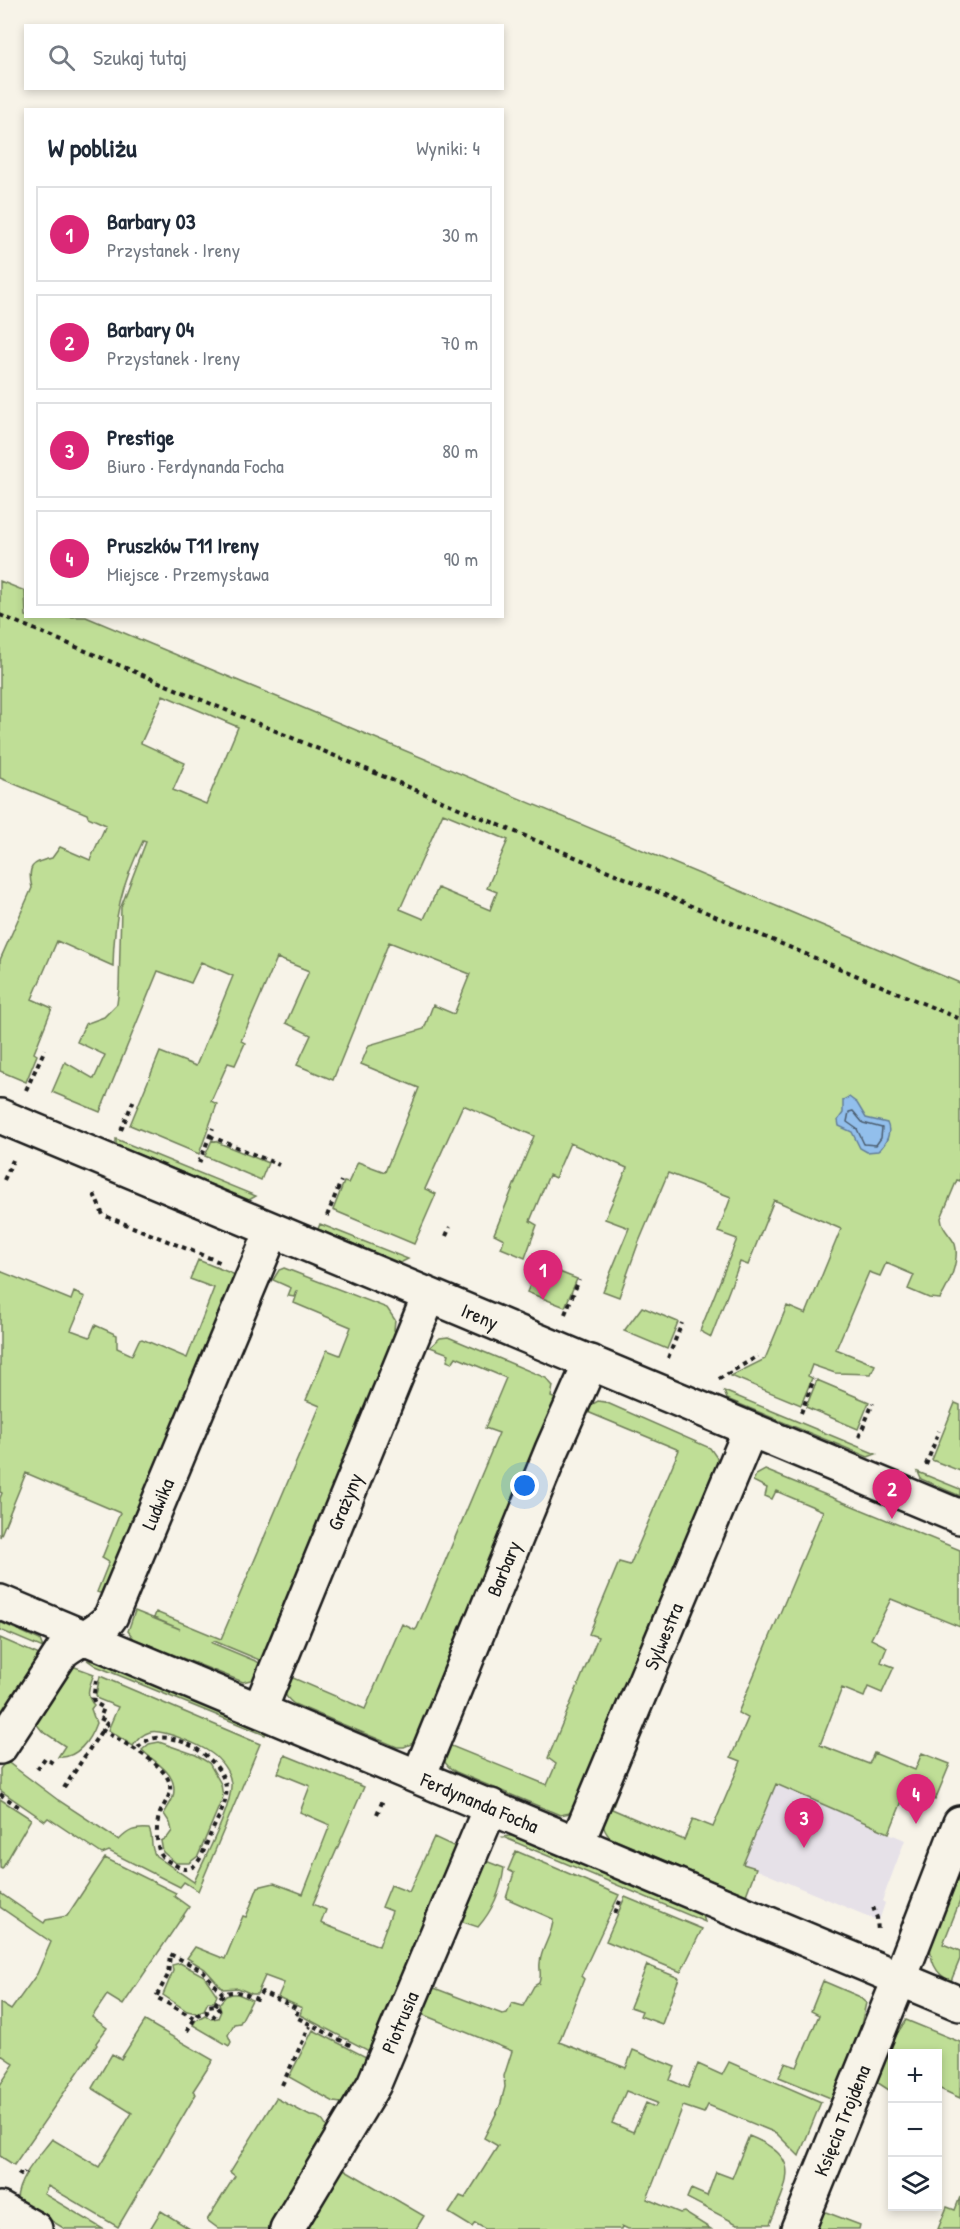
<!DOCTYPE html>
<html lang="pl">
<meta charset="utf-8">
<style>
:root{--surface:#fff;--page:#f2f2f3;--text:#1f2937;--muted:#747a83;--line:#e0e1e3;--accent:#db2777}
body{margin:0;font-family:"Patrick Hand",sans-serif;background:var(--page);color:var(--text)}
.controls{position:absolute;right:18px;bottom:18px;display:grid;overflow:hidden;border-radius:0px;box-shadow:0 3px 9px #0003}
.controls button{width:54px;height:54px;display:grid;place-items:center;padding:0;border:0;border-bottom:2px solid var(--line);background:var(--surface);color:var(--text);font:30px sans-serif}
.you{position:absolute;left:525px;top:1486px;width:21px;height:21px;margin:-15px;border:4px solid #fff;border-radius:50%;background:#1a73e8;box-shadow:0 0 0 9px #1a73e833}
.badge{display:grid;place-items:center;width:39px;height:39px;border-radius:50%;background:var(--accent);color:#fff;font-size:20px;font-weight:700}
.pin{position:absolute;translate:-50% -50px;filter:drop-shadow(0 2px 3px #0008)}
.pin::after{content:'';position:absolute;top:32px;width:21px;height:18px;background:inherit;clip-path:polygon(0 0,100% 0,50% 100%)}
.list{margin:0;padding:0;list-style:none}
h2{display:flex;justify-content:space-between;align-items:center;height:78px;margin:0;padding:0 24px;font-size:26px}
h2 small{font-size:20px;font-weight:400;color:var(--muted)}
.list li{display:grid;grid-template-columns:39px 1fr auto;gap:18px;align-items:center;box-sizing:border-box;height:96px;margin:0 12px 12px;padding:0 12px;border:2px solid var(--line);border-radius:0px}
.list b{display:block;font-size:22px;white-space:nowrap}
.list p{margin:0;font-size:20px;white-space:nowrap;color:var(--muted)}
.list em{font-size:20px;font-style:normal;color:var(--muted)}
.icon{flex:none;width:33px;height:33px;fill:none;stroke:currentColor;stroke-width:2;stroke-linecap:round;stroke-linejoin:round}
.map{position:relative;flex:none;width:960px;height:2229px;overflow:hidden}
.search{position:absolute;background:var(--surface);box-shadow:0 3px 9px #0003;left:24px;top:24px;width:480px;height:66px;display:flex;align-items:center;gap:15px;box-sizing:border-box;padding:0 21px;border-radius:0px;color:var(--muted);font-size:22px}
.panel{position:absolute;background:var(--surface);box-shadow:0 3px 9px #0003;left:24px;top:108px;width:480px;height:510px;border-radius:0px}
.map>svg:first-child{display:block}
</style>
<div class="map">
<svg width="960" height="2229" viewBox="0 0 960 2229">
<rect width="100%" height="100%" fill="#f7f3e8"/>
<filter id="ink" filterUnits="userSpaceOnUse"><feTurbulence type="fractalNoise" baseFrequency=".0167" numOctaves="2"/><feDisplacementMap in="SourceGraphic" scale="12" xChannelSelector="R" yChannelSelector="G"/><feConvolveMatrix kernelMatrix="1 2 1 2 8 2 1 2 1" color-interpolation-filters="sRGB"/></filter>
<g filter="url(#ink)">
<path fill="#e6e1e8" d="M776,1784l129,56 -23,61 3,2 -6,18 -136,-57z"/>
<path fill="#bfde96" stroke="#6e7d59" stroke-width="1.5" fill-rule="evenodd" d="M0,581l25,10 1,25 60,1 874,366v198l-3,-1 -16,38c1,12 9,16 14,26 5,16 -6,41 -15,55l-11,-1 -21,-9 6,-14 -28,-12 -6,13 -11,-4 -33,77 39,16 -4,9 -36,-1 -23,-8 -4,11 4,2 -11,27 -70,-29 34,-17 22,-53 19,8 35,-85 -67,-29 -26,65 -8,-3 -29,75 -11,-6 37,-92 -19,-7 13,-35 -63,-24 -30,71 -19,53 -16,-6 26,-63 -24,-9 22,-51 -57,-25 -15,35 -6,-3 -19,46 7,4 -12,33 -24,-10 3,-9 -10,-5 40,-98 -71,-31 -38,84 11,5 -22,50 -81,-34 11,-28 4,1 10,-21 27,10 34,-84 -58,-24 8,-19 55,-16 9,-24 21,9 16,-40 -81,-32 -56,138 -36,-15 14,-30 -25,-12 23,-52 -32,-13 -36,83 4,2 -10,22 -7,-2 -17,38 6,3 -18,50 -69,-29 30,-73 36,14 37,-90 -32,-14 -10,21 -33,-12 -58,141 -48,-20 13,-30 29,17 11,-24 -28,-13 8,-18 19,-7 13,-13 2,-16 2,-81 25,-65 -3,-1c-22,45 -29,75 -30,125l-56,-25 -25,58 20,9 -18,45 3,2 -11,27 -26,-11v-111l32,-72c-5,-21 -1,-26 20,-30l8,-11 30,13 16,-35 -18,-8 -1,-3 -87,-36zM163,695l75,32 -32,77 -33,-14 12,-27 -44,-20zM443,813l65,27 -21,48 10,4 -7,18 -52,-22 -14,31 -24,-10z
M116,1139l140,57 -7,4 -133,-55z
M212,1140l56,23 -7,17 -56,-24z
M320,1224l88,35 -8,4 -82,-34z
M198,1260l40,16 -132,319 -9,-3 12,-30 -7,-4 18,-45 -94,-40 -26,64v-39l2,-5 -2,-1v-221l71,29 3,-8 11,5 -14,33 19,7 5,-12 22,10v13l15,7 7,-15 3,-1 45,19 27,-70 -24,-9z
M539,1264l38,15 -12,28 -38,-15z
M284,1268l103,40 8,12 -1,10 7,3 -139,328 -48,-20 -2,2 53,22 -7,13 -15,4 -109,-43 -6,-8 7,-20 45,18 -26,-11 2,-6 65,27 99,-233 -14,-6 21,-50 13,5 11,-28 -57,-24 4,-12h-2l-2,6 -6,-1 3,-8 -18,-8 6,-10z
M642,1307l36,15 -11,27 -43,-18z
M448,1337l98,41 7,8 -2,11 5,2 -140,343 -12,5h-7l-103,-43c-12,-9 -12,-16 -10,-30l81,35 37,-85 13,6 2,-2 82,-195 -14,-5 21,-50 -50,-21 -4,6 -5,-2 2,-7 -19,-7 10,-9z
M817,1380l52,22 -11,27 -52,-22z
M724,1391l152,63 -8,3 -141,-58z
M598,1401l7,1 105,46 7,10v8l-141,343 -6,4 -10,2 -104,-43c-14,-8 -14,-15 -12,-29l103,42 9,-21 -8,-6 50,-121 -9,-3 30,-72 11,3 49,-115 -89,-37 -2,-2 3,-6z
M955,1403l5,2v66l-28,-11z
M765,1470l195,80v77l-69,-28 -20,40 16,8 -6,15 13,5 -12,26 -14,-6 -4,10 -22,-9 -22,57 49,19 5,-11 41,17 7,-17 28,11 -15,36 -28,-11 -18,44 -113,-49 -33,80 13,4 -10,27 -135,-57c-13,-11 -8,-26 -4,-41l8,4 -3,8 72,31 9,-21 20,8 28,-66 -10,-4 17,-39 -10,-5 85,-202 -47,-20 -4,8 -7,-3 2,-8 -14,-7 3,-6z
M918,1472l42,17v7l-39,-17z
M0,1622l40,18 3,8 -43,-18z
M0,1638l44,19 -44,71z
M87,1660l11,2 168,69 -1,4 -169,-69z
M69,1667h6l19,7c-4,11 -10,21 0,31l-3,4 5,14c-6,17 -19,36 -38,34l7,-11 -23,-15 -7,-9z
M100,1676l160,68 -62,147 -14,-9 -4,5 -71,-36 -7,3 -54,-36 -3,3 -45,-31v-21l6,-8 52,39 61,40c10,-10 15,-12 30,-11 5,9 0,18 7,27l38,26c10,-23 39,-76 37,-99 -1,-11 -11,-24 -20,-30 -11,-8 -48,-24 -61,-21 -8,2 -12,7 -17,14l-25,-16 10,-23 -20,-8 -2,-4z
M159,1742l37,13 13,8 12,21 2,13 -25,59 -9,7h-13l-13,-11 -2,-11 6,-3 5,-7 -2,-8 -6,-9c3,-6 7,-11 9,-17 6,-24 -17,-33 -31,-47l7,-6z
M285,1755l79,32 -51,117 13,6 -5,13 58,23 13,-35 -10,-4 9,-22 18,7 25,-55 26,12 -86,200 -5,2 -69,-36 2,-7 -24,-11 6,-14 -19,-7 -8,18h-5l-14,-6 -15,1 -18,-20 -18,-11 8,-11 30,12 18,-43 3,1 12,-30 16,-4 29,11 27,-69 -30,-13 10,-26 -32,-13z
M0,1799l31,20 -29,50 -2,-1z
M514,1835l188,78 3,9 -202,-85z
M516,1851l103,44 -38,81 3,3 -25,63 67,26 7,-18 42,17 -5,13 18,8 10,-24 24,11 7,-13 92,40 -22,54 -23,-23 -68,-28 -4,8 -21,-7 -36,93 33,14 4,-1 27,17h-83l-6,-3 -1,3h-136l-10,-6 -3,4 -23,-14 11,-17 5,2 33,-52 -14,-8 16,-32 5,-19 -1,-11 8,-25 -93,-38 10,-27 73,28 5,-1 5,-10 11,3 11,-20 5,-3c3,-8 0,-13 1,-20 1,-16 13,-28 13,-44l-47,-21 8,-25 -6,-3zM626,2091l31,12 -2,4 -9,-4 -13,29 -21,-9z
M105,1858l71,35 -2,3 15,11 -66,98 -16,-10 -15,22 15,11 -11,15 1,2 -83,120 -14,-9v-71l14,-21 -14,-10v-51l11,7 26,-36 14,-32 -51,-35v-14l44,30 2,-3 21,-4z
M478,1858l26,10c-3,23 -11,42 -26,59l-21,-7z
M960,1865v36l-17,43 17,7v8l-9,22c-17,-7 -21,-22 -21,-39z
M625,1897l77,32 -21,43 -75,-31z
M180,1963l24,13 13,19 -3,7h-6l-4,8 -8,3 -9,-2 -24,-16 10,-24 -1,-6z
M647,1965l32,13 -17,46 -22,-8 2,-5 -12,-4z
M823,1981l35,15 8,7 -8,35 -25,61 -54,-22 6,-14 12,4 22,-52 -8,-4z
M232,1994h6l14,6 -12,23 -6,1 -6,11 3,7 -2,4 -36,-21 3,-5 9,-5 6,4 7,-1 3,-7 -2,-7 7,-8z
M906,2020l54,22v56l-22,-10v-34h-46v38l-17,-11 21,-46z
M145,2021l68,39 -20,31 3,3 -78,133 -70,-41 -4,8 59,35h-38l-48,-29c0,-21 22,-44 35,-61l47,28 33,-54 -40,-25 20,-34 9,5z
M313,2030l53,27 2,6 -21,37 -6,3 -7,-1 -45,-25z
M276,2098l34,18c12,-1 16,9 20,19l-56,94h-55l-12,-9 28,-44 -5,-4z
M749,2136c55,22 39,44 21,88h-33l-50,-26 4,-9 16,7 9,-24 16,6z
M337,2165l87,51 -8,13h-117z
M960,2197v32h-22l9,-22 8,3z
M161,2211l29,18h-40z
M823,2211l37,14 -1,4h-44z"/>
<path fill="#92bfec" stroke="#637e99" stroke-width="1.5" d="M849,1097l8,6 9,15 21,5c5,10 -1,21 -9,28l-11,1 -7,-4 -8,-16 -13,-6 -1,-6 5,-7v-13z"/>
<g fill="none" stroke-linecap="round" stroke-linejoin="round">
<path stroke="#4b5d6f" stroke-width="1.5" d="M853,1111l10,12 19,5 -1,10 -5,7 -12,-1 -7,-15 -10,-7 2,-10z"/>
<g stroke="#1c1c1c" stroke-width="38">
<g id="minor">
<path id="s1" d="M0,1116l960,401"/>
<path id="s2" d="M0,1602l960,402"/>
<path id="s3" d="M260,1709l169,-413"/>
<path id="s4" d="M0,1747l62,-95c15,-13 38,-19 49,-36l161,-385"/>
<path id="s5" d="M419,1776l133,-326 39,-88"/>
<path id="s6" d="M577,1843l173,-413"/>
<path d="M0,2209l35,20"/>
<path id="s7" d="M287,2229l87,-145 117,-278"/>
<path id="s8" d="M798,2229l102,-251 60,-155"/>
</g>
</g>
<path stroke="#1c1c1c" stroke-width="4" stroke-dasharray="4.5 4.5" stroke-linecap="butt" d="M0,615l960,404
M26,1090l19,-41
M121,1130l14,-33
M210,1136l69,29
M199,1163l14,-35
M4,1180l9,-20
M94,1194l9,21 119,48
M327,1216l14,-35
M446,1236l4,-9
M565,1314l14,-34
M668,1358l14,-35
M719,1379l39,-23
M801,1413l13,-34
M859,1437l14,-34
M926,1465l13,-34
M96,1680l-3,19 2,4 9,5 -4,10 8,4 -6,8c18,11 57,30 66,49 7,15 -5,24 -9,37 -3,9 -3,28 1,37 2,5 8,8 13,11 6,3 11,7 17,4 11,-4 14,-20 19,-30 4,-11 16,-30 17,-42 6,-38 -69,-81 -90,-45
M37,1769l8,-11 9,6
M64,1788l38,-58
M0,1794l22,15
M377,1814l6,-14
M873,1907l4,11 1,14
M615,1913l5,-12
M215,2005c10,-20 26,-13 42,-6l5,-7 36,17 -2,8 56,29
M194,2018l-38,-21 12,-22 2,-21 32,16 21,24
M187,2031l10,-16 9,-3 2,-6 7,-1 4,5 -6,7 -7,-5
M282,2085l28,-59
M18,2173l5,3 2,-4"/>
<use href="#minor" stroke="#f7f3e8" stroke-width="33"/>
</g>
</g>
<g text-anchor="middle" stroke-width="6" stroke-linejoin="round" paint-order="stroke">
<g font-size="20" fill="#1c1c1c" stroke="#f7f3e8">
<text dy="7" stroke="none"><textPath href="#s1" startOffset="520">Ireny</textPath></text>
<text dy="7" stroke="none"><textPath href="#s3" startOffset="224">Grażyny</textPath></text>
<text dy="7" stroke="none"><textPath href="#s4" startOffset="296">Ludwika</textPath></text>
<text dy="7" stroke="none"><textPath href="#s5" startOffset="224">Barbary</textPath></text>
<text dy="7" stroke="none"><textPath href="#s6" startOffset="224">Sylwestra</textPath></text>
<text dy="7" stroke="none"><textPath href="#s2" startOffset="520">Ferdynanda Focha</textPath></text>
<text dy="7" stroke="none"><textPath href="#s7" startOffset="236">Piotrusia</textPath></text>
<text dy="7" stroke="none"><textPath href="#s8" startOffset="117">Księcia Trojdena</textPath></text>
</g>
</g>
</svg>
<div class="controls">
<button>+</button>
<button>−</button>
<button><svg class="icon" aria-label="layers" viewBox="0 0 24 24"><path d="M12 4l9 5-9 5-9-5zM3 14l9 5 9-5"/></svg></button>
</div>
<div class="you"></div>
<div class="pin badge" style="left:543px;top:1300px">1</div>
<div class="pin badge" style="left:892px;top:1519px">2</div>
<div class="pin badge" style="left:804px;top:1848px">3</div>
<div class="pin badge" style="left:916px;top:1824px">4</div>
<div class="search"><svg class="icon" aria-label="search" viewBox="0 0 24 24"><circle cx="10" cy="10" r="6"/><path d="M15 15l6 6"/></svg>Szukaj tutaj</div>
<section class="panel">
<h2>W pobliżu<small>Wyniki: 4</small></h2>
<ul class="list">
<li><span class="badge">1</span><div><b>Barbary 03</b><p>Przystanek · Ireny</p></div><em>30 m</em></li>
<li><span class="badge">2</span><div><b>Barbary 04</b><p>Przystanek · Ireny</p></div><em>70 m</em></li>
<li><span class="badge">3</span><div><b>Prestige</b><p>Biuro · Ferdynanda Focha</p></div><em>80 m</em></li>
<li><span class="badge">4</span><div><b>Pruszków T11 Ireny</b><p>Miejsce · Przemysława</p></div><em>90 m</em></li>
</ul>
</section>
</div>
